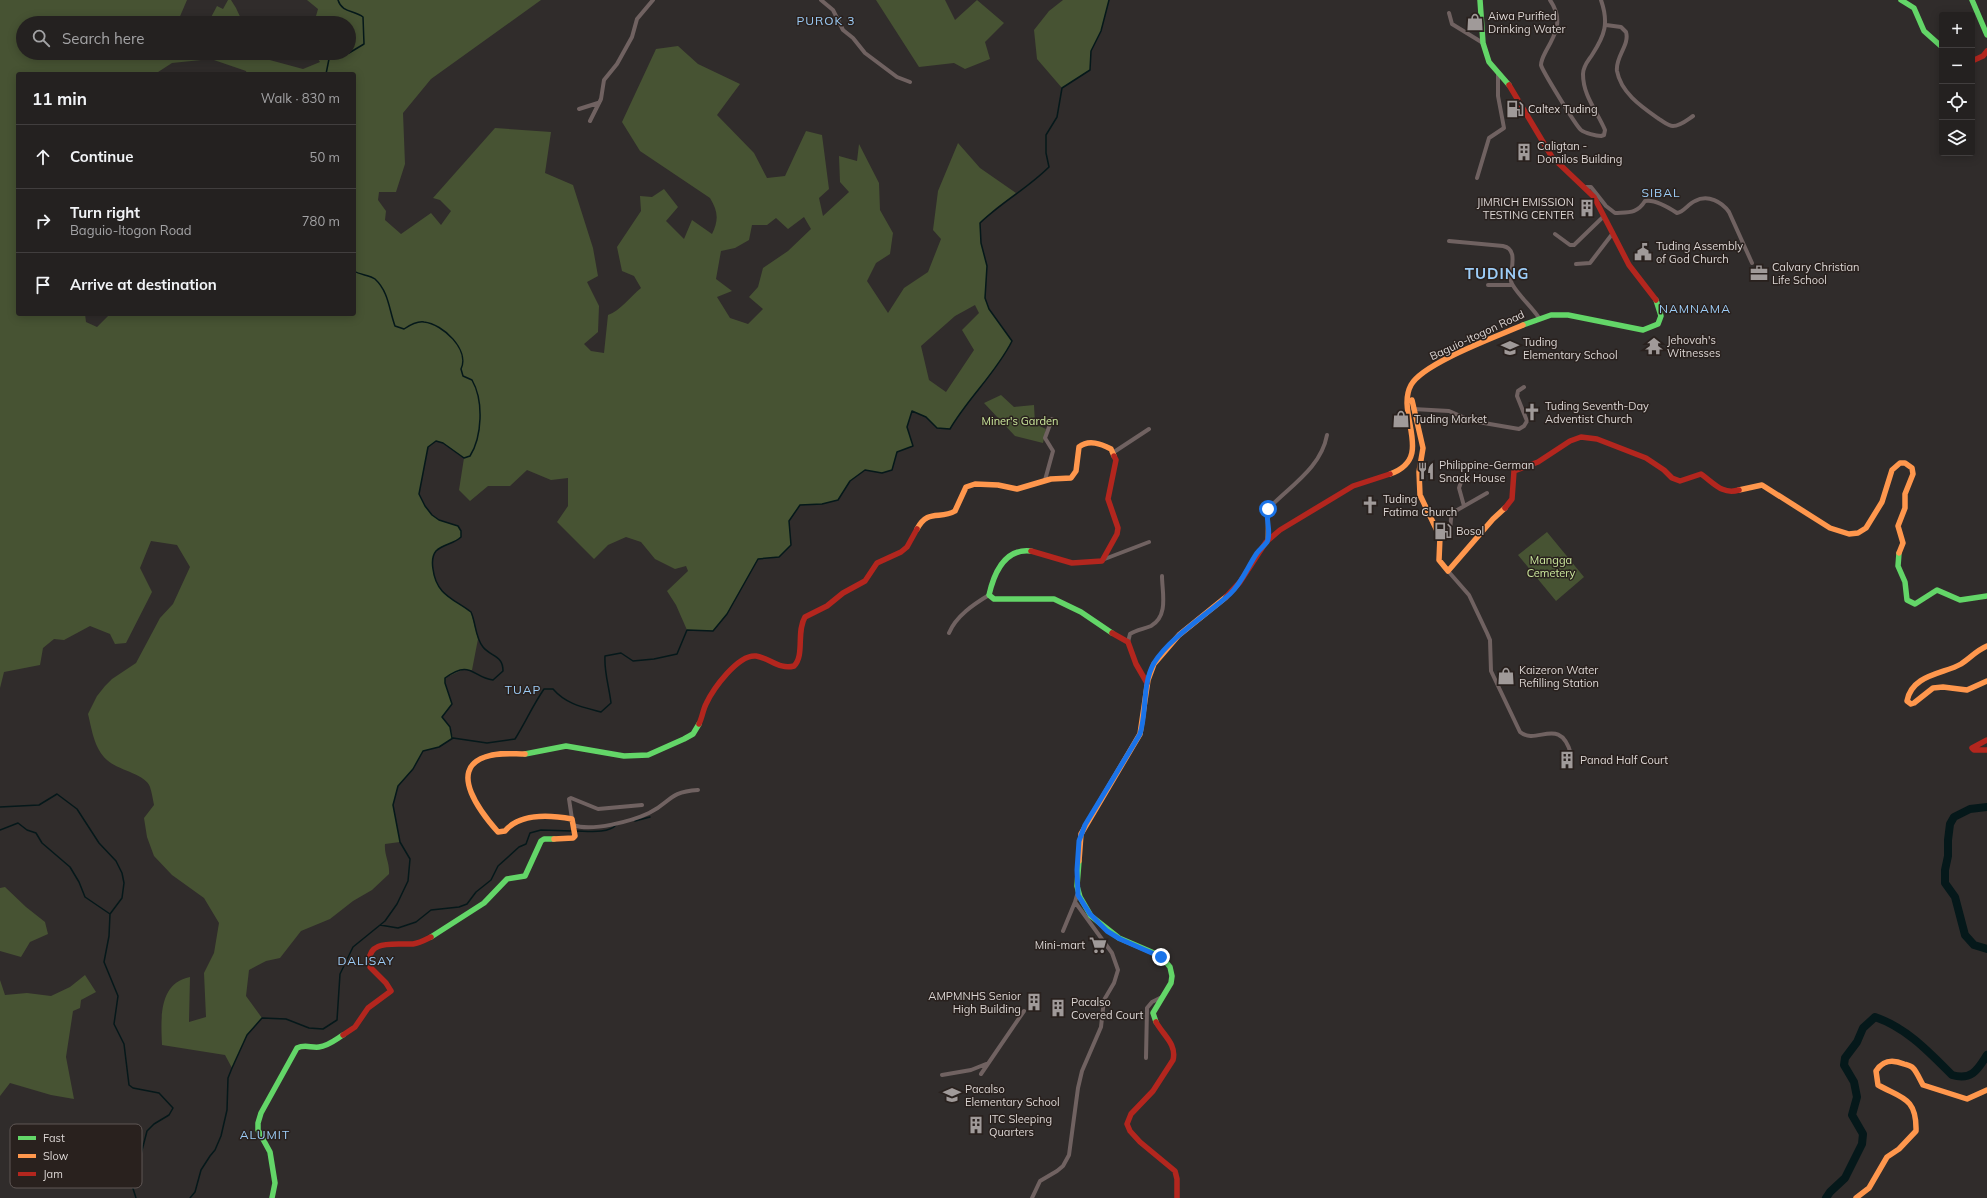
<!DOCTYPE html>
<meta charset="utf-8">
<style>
:root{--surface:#242120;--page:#302e2d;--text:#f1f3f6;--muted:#a3a3a5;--line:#413e3e}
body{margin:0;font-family:Mulish,sans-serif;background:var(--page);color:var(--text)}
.controls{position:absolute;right:12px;top:12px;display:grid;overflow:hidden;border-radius:4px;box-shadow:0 2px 10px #0003}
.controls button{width:36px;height:36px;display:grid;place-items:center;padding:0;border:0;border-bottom:1px solid var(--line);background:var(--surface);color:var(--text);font:20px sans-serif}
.stop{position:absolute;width:12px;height:12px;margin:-9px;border:3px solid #1a73e8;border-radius:50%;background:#fff}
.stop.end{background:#1a73e8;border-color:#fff;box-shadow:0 1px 4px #0008}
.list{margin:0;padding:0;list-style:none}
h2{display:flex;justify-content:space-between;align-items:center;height:52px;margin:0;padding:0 16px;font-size:17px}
h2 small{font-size:13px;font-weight:400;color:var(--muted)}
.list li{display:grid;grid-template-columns:26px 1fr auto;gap:12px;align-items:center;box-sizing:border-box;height:64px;padding:0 16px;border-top:1px solid var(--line)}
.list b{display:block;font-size:15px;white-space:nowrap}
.list p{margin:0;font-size:13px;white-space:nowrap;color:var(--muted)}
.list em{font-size:13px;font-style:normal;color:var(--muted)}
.icon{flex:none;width:22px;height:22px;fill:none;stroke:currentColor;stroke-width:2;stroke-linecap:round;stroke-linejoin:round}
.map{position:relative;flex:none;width:1987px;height:1198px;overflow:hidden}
.search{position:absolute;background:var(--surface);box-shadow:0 2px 10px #0003;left:16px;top:16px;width:340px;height:44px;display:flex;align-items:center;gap:10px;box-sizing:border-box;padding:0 14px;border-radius:22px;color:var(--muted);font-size:15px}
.panel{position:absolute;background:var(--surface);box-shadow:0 2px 10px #0003;left:16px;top:72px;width:340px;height:244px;border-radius:4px}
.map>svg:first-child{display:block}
</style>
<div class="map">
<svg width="1987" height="1198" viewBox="0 0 1987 1198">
<rect width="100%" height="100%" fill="#302c2b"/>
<path fill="#475333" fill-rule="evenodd" d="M0,0h187l-9,21 3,2h-158v30h232v3l48,13 17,-7 -6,-9h35v-30h-35l4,-14 -11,-9h234l-110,79 -28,34 2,51 -9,28h-17l-1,8 8,11 -1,9 16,14 30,-21 10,12 10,-14 -11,-11 -7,-2 62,-70 56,4 -6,41 28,12 20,63 5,28 -11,6 12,24 -1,26 -14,12 7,7 13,2 4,-38c12,-4 23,-19 33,-27l-7,-12 -12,-5 -5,-24 24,-36 -1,-15 12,1 12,-8 14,18 -12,14 18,18 8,-19 20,14c7,-14 6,-23 -2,-36l-70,-47 -18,-29 34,-73 22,-3 20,18 42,20 -23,31 37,38 13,25 18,-2 21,-45 16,4 7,54 -10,9 4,18 26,-24 -9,-10 -1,-26 18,5 2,-17 20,39 1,27 13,23 -3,21 -14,9 -9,18 21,32 16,-25 24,-16 13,-33 -8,-9 5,-39 20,-48 22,25 36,25 -20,15 -16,15 1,20 6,23 -2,32 4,11 23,32c-16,32 -44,57 -62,88l-13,-1 -11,-11 -14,-6 -5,16 6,19 -16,6 -5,18 -10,3 -17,-3 -15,11 -12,19 -16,4 -22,1 -11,16 2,24 -12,12 -21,2 -31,55 -14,17 -26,-1 -11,-25 -9,-14 21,-20 -2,-5 -11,3 -20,-10 -14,-17 -15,-5 -18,8 -14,14 -37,-37 11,-16v-28l-17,2 -24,-10 -17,16h-22l-18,15 -11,-11 5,-32 -21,-15 -7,-2 -8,6 -9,47 6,12 7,9 7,5 19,6 3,5v6c-7,7 -18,7 -25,14 -4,5 -4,12 -3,18 3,26 21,30 38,43l7,27 -6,31h-10l-17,8v5l7,21 -10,13 8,10 3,11 -14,9 -16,4 -10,18 -15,17 -5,19 7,37 -15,2c-1,11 5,19 4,30l-17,16 -19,11 -23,18 -29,12 -21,27 -14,3 -17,9 -3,26 16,22 -15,17 -15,33 -7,-13 -63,-10c-1,-25 -4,-62 28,-68l-1,45 17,-5 -2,-44 10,-20 5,-30 -15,-25 -32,-23 -18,-19 -7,-19 -3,-19 10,-13c-1,-5 -2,-12 -4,-18 -4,-13 -33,-17 -43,-27 -13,-12 -15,-30 -19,-46l9,-18 8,-10 7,-7 24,-16 24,-45 13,-14 17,-37 -13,-22 -26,-4 -11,27 12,24 -26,51 -11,1 -5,-10 -20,-8 -26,14 -10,-1 -11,9 -3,17 -36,7 -4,16zM211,59l35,12 1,3h107v240h-244l-13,13 -11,-5 -1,-8h-67v-240h137l17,-11zM804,217l7,12 -23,22 -25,17 -5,19 -9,10 14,12 -15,15 -18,-6 -13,-21 15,-6 -16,-12 5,-28 14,-3 14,-8 3,-15h15l9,-7 12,11zM975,305l4,8 -17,17 12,20 -28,42 -17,-12 -8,-34 34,-30z
M228,0h3l5,8 7,15h-35l9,-17 6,3z
M876,0h69l10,20 22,-20 27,23 -19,19 5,17 -25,10 -11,-6 -35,4z
M1063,0h46l-8,31 -10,20 -1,19 -28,18 -25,-29 -3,-29 15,-19z
M1001,395l13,12 20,-2 1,19 11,5 -3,14 -28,-7 -31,-33z
M1547,532l37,45 -28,24 -38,-46z
M5,887l21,20 19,15 3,12 -18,8 -9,15 -21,-6v-63z
M85,975l11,17 -15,8 -1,8 -7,3 -7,46 8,42 -23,-4 -41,-12 -10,13v-116l5,15 22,-2 24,3 19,-9z"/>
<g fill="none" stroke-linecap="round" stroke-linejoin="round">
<path stroke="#05181a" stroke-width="1.5" d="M338,0c4,13 16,10 25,17l1,27 -15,9
M326,74l3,-15 19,-6
M354,271c6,4 16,4 21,8 14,13 14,31 20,47l9,3c6,-4 13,-8 20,-7 19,2 46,28 37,47l2,7 9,4c12,21 10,57 -2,76l-6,2 -21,-15 -7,-2 -8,6 -9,47 6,12 7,9 7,5 19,6 3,5v6c-7,7 -18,7 -25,14 -4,5 -4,12 -3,18 3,26 21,30 38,43 5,11 4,25 12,35 8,10 20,8 20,24l-10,9c-21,-3 -22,-21 -48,-2v5l7,21 -10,13 8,10 2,11
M0,807l39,-2 18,-11 20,15 22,34 17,18 6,12 2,10 -2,15 -12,16 -1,22 -5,26 14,34 -4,28 10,20 5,41 4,3 26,5 14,15 -4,7 -15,9 -7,7 -7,27 -11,18 7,22
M635,821l15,-4
M0,830l18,-7 9,7 9,3 6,10 28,24 9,15 6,15 25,17
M576,831c11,0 32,3 40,-6
M380,925l18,3 18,-6 15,-12 28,-3 8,-3 9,-12 15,-12 7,-14 21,-19 7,-3 4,-11 11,-3 31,1
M190,1198l5,-6 6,-22 9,-14 5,-6 6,-14 6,-26 1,-32 4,-10 15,-33 15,-17 24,1 23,9 14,1 14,-9 3,-46 13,-27 32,-26 12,-17 11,-23 2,-22 -10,-17 -7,-37 5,-19 15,-17 10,-18 16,-4 14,-9 34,5 28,-4c10,-16 18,-34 29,-50h9c13,15 29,18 48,23l10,-9c-2,-17 -7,-31 -6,-47l16,-3 12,8 21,-2 23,-5 10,-24 26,1 14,-17 31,-55 21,-2 12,-12 -2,-24 11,-16 22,-1 16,-4 12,-19 15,-11 17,3 10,-3 5,-18 16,-6 -6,-19 5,-16 14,6 11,11 13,1c18,-31 46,-56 62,-88l-23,-32 -4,-11 2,-32 -6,-23 -1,-20c22,-21 48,-35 69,-56l-3,-14v-18l11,-18 5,-29 28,-18 1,-19 10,-20 8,-31"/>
<path stroke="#05181a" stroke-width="8" d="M1987,807l-17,2 -16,8 -4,7 -2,16v16l-3,14v13l10,14 10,38 9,10 13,4
M1826,1198l4,-6 15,-14 17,-34 1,-10 -11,-19 5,-18 -3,-15 -10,-17 1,-7 12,-16 6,-14 12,-11c32,11 54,35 77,58 20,6 26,-6 35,-20"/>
<path stroke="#706261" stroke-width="4" d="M821,0l12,10 10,20 10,8 12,15 32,24 13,5
M1550,0c13,19 7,32 -4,51 -2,4 -5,9 -5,14 1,5 35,61 40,65 4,3 15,6 20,6l3,-1 1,-5c-8,-19 -22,-34 -22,-56 0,-8 5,-13 9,-19 13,-20 17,-32 9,-55
M1449,13l3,11 31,19
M1606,25l15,2 5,5c4,13 -11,25 -9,39 4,22 25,36 42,48 4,2 9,7 14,7 7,0 14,-6 20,-10
M579,109l19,-6
M590,121l11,-22 3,-19 13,-16 15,-27 5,-18 16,-19
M1477,178l12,-40 15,-10 -6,-32v-23
M1586,187h5l15,19 9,7c13,-1 22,1 30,-12 10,-2 23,6 32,12 7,-1 11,-9 18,-12 13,-7 27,1 34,11l23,51
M1555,234l15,11h4l30,-29
M1449,241l54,5c16,3 7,23 8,35 1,8 22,27 28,37
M1576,264l14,-1 23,-30
M1488,285h24
M1413,409l36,2 23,10 47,8 5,-3 3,-5 -10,-25 1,-5 6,-4
M1114,452l35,-23
M1045,480l8,-29 -8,-13 7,-19
M1464,506l-5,-18 2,-6 4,-2
M1440,537c14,-4 9,-13 12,-24l35,-20
M1267,541l1,-32c22,-23 53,-41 59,-74
M1102,560l47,-18
M1448,571l21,24 18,38 3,7 1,31 29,61c17,14 40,-17 51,22
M949,633c7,-17 25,-29 40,-38
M1128,642l2,-8c6,-4 14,-5 21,-8 18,-10 11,-34 11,-50
M572,819l-3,-20 2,-1 27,11 44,-4
M573,825c19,7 59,-4 76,-12 23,-11 18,-21 49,-23
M1063,931l12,-29
M1146,1058l1,-50 5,-6 10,-5
M981,1074l43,-63
M942,1075l29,-5 15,-6
M1032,1198l8,-17 17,-10 6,-5 6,-11 9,-67 4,-17 19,-44 3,-27 10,-17 4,-13 -6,-17 -37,-51 2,-7"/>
<path stroke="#63d668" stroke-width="5.5" d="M1480,0l3,43 6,19 20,23
M1901,0l13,8 10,23 18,16
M1972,0l15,35
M1523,325l28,-10h17l75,15 15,-6 3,-8 -5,-16
M1031,551c-26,-3 -37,22 -42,44l5,4h60l27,13 31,21
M1899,553l-1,13 7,16 2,18 8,4 22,-14 23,10 27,-4
M525,754l41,-8 58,10 24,-1 36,-16 9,-5 6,-10
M1079,861l-2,25 3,11 11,19 28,22 42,18 9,11 2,9 -1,7 -18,30 3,9
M431,937l53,-34 23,-24 18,-3 16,-35 3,-2h10
M272,1198l3,-15 -5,-31 -12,-22v-7l3,-10 36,-65c8,-4 14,0 22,-1 9,-1 16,-7 24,-12"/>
<path stroke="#ff974d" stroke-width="5.5" d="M1412,400l11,48 -4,24 1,23 20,42 -1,23 9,11 45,-52 12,-11
M1390,474c46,-16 5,-60 21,-89 12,-22 87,-49 112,-60
M1739,490l23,-5 68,43 19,6 9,-1 8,-5 16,-26 10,-32 8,-7h5l7,5 1,6 -8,20v14l-7,18 5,17 -4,10
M917,529c11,-21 23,-9 38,-18l11,-24 9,-3 23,1 19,4 34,-10 20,-1 5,-7 3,-24c10,-8 22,-3 32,2l3,7
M1987,646c-10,4 -17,12 -26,18 -17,10 -49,10 -54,37l4,3 3,-1 19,-15 10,-1 24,3 20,-9
M525,754c-13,0 -27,-2 -40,3 -38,13 -3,57 13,75l7,-1c15,-18 45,-16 67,-12l3,17 -2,2 -19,1
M1079,861l2,-27 59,-100 8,-54 6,-16 25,-29 47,-38
M1856,1198l13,-10 18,-31 12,-8 17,-18c1,-34 -15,-33 -38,-46l-2,-14c7,-11 16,-12 28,-7 3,1 7,2 9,4 4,4 7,12 10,17l44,14 20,-9"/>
<path stroke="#b3261e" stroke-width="5.5" d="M1972,61l11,-5 4,-5
M1509,85l43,72 42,40 35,68 27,35
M1505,508l7,-9 2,-28 24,-9 32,-21 11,-4 16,2 49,19 18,12 8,8 8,3 21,-7c13,9 21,21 38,16
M1031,551l41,12 30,-2 15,-27 1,-6 -10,-29 8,-39 -2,-4
M1226,597l14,-15 26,-40 14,-12 73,-44 37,-12
M1112,633l16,9 8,22 11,19
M699,724c3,-6 4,-14 7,-20 7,-15 32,-50 50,-48 14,2 23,14 38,10 11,-11 2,-34 11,-49l22,-11 16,-13 22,-12 12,-18 24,-11 6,-5 10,-18
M1987,740l-15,8 2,2h13
M1156,1022c7,13 21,22 17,38l-20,31 -22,23 -4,10 3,7 10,11 35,29 2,8v19
M343,1035l12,-8 13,-19 23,-17 -5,-8 -16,-16c-6,-29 26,-22 43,-23 7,-1 12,-4 18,-7"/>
</g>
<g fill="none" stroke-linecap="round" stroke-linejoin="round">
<path stroke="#1a73e8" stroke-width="5" d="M1161,957l-41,-18 -13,-8 -17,-17 -12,-19 -1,-25 2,-29 6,-16 55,-91c7,-22 2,-50 14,-71 16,-26 53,-48 76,-69 12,-11 18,-28 27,-41 3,-4 7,-7 10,-11 5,-9 -2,-23 1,-33"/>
</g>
<defs>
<g id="shop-bare" transform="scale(1.38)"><path d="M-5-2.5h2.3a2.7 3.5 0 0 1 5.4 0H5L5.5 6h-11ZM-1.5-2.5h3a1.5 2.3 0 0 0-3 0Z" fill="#a09a99" stroke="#29211e" stroke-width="2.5" paint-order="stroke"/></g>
<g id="fuel-bare" transform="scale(1.38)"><path d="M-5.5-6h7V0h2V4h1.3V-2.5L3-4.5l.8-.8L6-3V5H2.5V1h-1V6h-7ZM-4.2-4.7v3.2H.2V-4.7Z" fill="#a09a99" stroke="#29211e" stroke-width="2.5" paint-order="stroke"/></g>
<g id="building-bare" transform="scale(1.38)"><path d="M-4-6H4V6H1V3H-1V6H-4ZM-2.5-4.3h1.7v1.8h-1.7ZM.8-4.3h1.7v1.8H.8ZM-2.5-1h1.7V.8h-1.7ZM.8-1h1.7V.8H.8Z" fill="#a09a99" stroke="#29211e" stroke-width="2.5" paint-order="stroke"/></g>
<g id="civic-bare" transform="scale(1.38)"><path d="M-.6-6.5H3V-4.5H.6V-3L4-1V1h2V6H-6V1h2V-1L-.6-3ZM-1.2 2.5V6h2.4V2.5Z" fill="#a09a99" stroke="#29211e" stroke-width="2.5" paint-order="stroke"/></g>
<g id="office-bare" transform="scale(1.38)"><path d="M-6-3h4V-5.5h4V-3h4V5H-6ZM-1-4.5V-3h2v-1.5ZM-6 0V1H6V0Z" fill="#a09a99" stroke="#29211e" stroke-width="2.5" paint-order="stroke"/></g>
<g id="temple-bare" transform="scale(1.38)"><path d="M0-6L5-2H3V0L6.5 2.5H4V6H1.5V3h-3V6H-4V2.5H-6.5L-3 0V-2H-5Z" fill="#a09a99" stroke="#29211e" stroke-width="2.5" paint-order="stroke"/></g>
<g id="school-bare" transform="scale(1.38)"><path d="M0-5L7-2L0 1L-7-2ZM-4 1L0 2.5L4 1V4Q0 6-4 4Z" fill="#a09a99" stroke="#29211e" stroke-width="2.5" paint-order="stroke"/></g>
<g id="church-bare" transform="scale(1.38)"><path d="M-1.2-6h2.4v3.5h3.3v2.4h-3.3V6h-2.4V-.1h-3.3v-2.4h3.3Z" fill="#a09a99" stroke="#29211e" stroke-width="2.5" paint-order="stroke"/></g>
<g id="restaurant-bare" transform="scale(1.38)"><path d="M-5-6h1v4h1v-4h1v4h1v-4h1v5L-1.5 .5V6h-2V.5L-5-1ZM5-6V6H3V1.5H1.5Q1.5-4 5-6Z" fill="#a09a99" stroke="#29211e" stroke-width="2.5" paint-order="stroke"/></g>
<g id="supermarket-bare" transform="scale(1.38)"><path d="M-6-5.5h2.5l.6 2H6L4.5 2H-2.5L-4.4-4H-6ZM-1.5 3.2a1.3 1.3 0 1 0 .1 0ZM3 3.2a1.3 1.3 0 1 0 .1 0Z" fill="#a09a99" stroke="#29211e" stroke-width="2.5" paint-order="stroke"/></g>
</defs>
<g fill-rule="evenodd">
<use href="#shop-bare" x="1475" y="22"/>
<use href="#fuel-bare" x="1515" y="109"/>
<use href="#building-bare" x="1524" y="152"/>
<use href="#building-bare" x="1587" y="208"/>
<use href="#civic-bare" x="1643" y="252"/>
<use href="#office-bare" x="1759" y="273"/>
<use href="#temple-bare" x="1654" y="346"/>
<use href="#school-bare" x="1510" y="348"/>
<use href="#church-bare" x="1532" y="412"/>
<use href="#shop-bare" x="1401" y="419"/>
<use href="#restaurant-bare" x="1426" y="471"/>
<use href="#church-bare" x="1370" y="505"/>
<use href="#fuel-bare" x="1443" y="531"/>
<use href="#shop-bare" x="1506" y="676"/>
<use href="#building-bare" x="1567" y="760"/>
<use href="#supermarket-bare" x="1098" y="945"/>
<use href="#building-bare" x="1034" y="1002"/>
<use href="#building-bare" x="1058" y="1008"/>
<use href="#school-bare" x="952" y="1095"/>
<use href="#building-bare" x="976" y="1125"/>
</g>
<g text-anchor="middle" stroke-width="3" stroke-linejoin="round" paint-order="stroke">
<g font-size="11" fill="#dcd6d4" stroke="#29211e" text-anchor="start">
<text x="1488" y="20">Aiwa Purified<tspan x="1488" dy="13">Drinking Water</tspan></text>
<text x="1528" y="113">Caltex Tuding</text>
<text x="1537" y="150">Caligtan -<tspan x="1537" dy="13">Domilos Building</tspan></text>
<text x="1574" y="206" text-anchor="end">JIMRICH EMISSION<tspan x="1574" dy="13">TESTING CENTER</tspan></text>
<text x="1656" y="250">Tuding Assembly<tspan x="1656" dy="13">of God Church</tspan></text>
<text x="1772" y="271">Calvary Christian<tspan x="1772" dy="13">Life School</tspan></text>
<text x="1667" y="344">Jehovah's<tspan x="1667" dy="13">Witnesses</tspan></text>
<text x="1523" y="346">Tuding<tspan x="1523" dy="13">Elementary School</tspan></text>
<text x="1545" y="410">Tuding Seventh-Day<tspan x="1545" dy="13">Adventist Church</tspan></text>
<text x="1414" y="423">Tuding Market</text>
<text x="1439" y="469">Philippine-German<tspan x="1439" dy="13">Snack House</tspan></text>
<text x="1383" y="503">Tuding<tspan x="1383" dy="13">Fatima Church</tspan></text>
<text x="1456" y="535">Bosol</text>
<text x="1519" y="674">Kaizeron Water<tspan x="1519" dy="13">Refilling Station</tspan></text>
<text x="1580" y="764">Panad Half Court</text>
<text x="1085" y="949" text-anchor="end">Mini-mart</text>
<text x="1021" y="1000" text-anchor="end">AMPMNHS Senior<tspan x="1021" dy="13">High Building</tspan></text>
<text x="1071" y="1006">Pacalso<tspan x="1071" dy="13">Covered Court</tspan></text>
<text x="965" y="1093">Pacalso<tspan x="965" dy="13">Elementary School</tspan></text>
<text x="989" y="1123">ITC Sleeping<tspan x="989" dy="13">Quarters</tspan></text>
</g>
<g font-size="11" fill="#dcd6d4" stroke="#29211e">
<text transform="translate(1477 335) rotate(-25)" y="4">Baguio-Itogon Road</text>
</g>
<g font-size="11" fill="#cce99d" stroke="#29211e">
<text x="1020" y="425">Miner's Garden</text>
<text x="1551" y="564">Mangga<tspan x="1551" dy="13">Cemetery</tspan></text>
</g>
<g font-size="12" letter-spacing="1" fill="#9dcef9" stroke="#29211e">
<text x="826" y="25">PUROK 3</text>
<text x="1661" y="197">SIBAL</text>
<text x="1695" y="313">NAMNAMA</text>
<text x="523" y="694">TUAP</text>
<text x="366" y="965">DALISAY</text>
<text x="265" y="1139">ALUMIT</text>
</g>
<g font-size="15" font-weight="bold" letter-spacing="1" fill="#9dcef9" stroke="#29211e">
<text x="1497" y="279">TUDING</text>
</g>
</g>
<rect x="10" y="1124" width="132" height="64" rx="6" fill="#29211e" stroke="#5f5755" stroke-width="1"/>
<rect x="18" y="1136" width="18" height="4" fill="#63d668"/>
<rect x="18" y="1154" width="18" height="4" fill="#ff974d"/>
<rect x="18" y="1172" width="18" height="4" fill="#b3261e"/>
<g font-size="11" fill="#dcd6d4">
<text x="43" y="1142">Fast</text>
<text x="43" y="1160">Slow</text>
<text x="43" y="1178">Jam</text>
</g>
</svg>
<div class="controls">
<button>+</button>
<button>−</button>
<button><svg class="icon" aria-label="locate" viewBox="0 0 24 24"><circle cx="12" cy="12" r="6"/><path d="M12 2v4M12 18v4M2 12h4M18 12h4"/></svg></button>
<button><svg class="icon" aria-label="layers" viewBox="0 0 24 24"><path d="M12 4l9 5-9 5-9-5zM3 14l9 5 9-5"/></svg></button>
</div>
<div class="stop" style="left:1268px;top:509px"></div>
<div class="stop end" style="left:1161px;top:957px"></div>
<div class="search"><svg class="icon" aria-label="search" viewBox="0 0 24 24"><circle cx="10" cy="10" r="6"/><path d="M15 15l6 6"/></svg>Search here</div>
<section class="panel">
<h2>11 min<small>Walk · 830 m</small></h2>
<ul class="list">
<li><svg class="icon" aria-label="ahead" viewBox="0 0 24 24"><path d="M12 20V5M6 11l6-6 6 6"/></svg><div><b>Continue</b></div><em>50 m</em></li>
<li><svg class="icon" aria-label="right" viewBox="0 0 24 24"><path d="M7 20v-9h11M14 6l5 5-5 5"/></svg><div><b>Turn right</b><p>Baguio-Itogon Road</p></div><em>780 m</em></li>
<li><svg class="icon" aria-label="arrive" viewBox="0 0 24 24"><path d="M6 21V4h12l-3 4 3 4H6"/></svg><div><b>Arrive at destination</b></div></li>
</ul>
</section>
</div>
